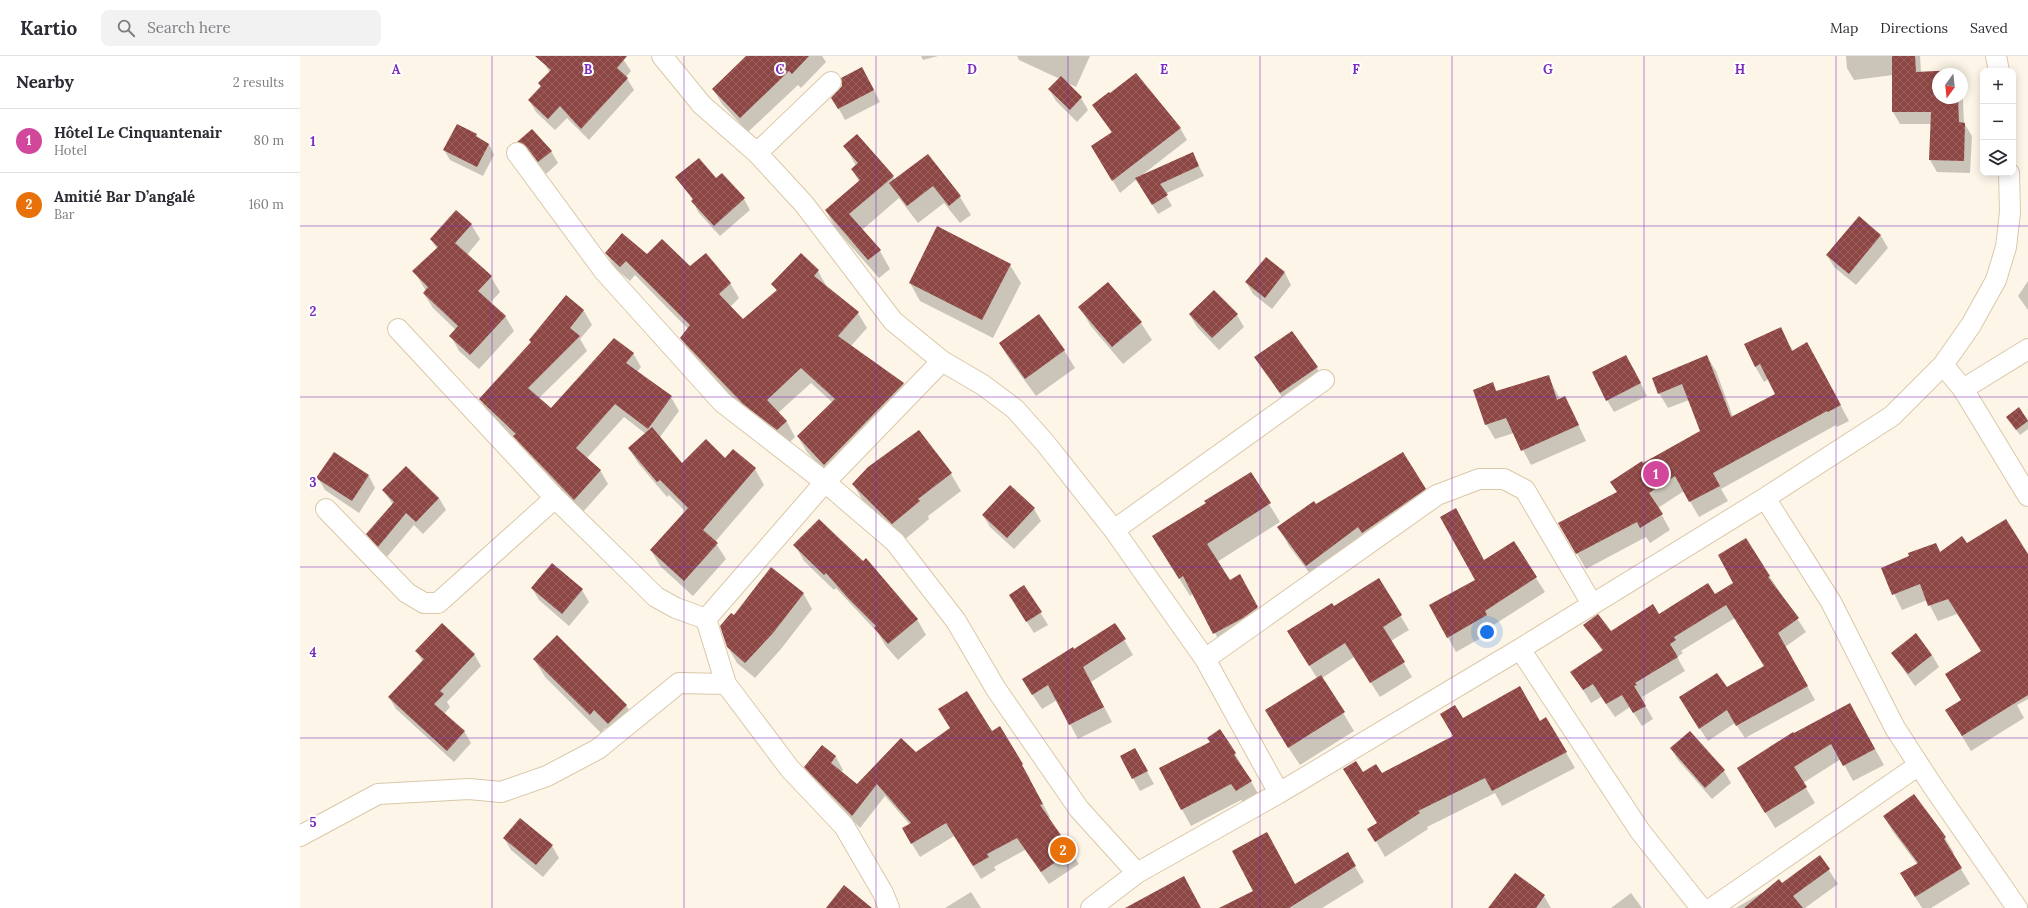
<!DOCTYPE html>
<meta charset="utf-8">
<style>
:root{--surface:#fff;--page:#f2f2f3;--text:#2b2b33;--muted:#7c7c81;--line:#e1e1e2;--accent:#db2777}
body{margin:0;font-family:Lora,serif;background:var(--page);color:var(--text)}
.controls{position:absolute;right:12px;top:12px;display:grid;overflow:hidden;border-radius:8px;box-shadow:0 2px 10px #0003}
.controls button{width:36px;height:36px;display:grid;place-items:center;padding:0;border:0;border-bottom:1px solid var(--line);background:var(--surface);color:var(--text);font:20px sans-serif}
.compass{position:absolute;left:1632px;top:12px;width:36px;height:36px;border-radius:50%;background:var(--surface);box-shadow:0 2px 10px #0003;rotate:195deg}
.you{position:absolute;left:1187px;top:576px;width:14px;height:14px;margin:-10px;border:3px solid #fff;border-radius:50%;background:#1a73e8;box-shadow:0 0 0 6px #1a73e833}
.badge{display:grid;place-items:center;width:26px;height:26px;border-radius:50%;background:var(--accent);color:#fff;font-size:13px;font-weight:700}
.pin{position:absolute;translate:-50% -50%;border:2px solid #fff;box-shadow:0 1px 4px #0006}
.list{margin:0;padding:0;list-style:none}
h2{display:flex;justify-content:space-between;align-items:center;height:52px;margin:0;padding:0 16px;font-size:17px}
h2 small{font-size:13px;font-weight:400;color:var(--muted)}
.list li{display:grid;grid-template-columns:26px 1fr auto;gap:12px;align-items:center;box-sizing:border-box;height:64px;padding:0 16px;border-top:1px solid var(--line)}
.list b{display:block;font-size:15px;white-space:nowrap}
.list p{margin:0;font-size:13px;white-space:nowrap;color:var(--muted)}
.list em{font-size:13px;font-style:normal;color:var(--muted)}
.icon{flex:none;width:22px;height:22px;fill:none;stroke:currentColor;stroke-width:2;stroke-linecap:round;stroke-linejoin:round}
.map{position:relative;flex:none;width:1728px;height:852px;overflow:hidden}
header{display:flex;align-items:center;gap:24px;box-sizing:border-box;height:56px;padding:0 20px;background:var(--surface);border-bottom:1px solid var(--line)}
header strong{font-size:19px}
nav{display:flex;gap:22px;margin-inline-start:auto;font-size:14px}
.search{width:280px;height:36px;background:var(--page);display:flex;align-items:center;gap:10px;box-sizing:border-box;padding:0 14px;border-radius:8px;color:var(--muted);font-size:15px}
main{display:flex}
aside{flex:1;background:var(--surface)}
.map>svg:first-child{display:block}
</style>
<header>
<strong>Kartio</strong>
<div class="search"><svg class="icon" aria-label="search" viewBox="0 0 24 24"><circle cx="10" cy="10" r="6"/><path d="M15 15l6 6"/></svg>Search here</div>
<nav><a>Map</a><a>Directions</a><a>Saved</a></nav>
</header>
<main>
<aside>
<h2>Nearby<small>2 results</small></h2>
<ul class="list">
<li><span class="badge" style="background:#d1479c">1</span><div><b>Hôtel Le Cinquantenair</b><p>Hotel</p></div><em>80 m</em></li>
<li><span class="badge" style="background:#e8710a">2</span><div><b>Amitié Bar D’angalé</b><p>Bar</p></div><em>160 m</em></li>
</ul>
</aside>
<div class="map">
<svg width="1728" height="852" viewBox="0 0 1728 852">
<defs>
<pattern id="building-cross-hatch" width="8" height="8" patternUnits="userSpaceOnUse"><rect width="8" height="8" fill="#8d4643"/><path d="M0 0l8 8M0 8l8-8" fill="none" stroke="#98625f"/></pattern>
</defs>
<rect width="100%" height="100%" fill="#fdf6e8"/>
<path fill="#0003" d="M250,0h71l10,15 -5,6 8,13 -45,50 -22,-22 -12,12 -19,-18 -7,-12 12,-13 -2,-4 11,-10 -6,-10z
M446,0h76l4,6 -25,26 -3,-3 -50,47 -26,-28 -9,-15 34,-32z
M621,0h17l-15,4z
M717,0h73l-14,31 -11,-5 16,16 7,12 -11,12 -21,-21 -7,-12 11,-10 -41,-19z
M1546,0h74l1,16 35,-1 2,3h-20v24h24v-16l2,41 8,13 -2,37 -33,-1 -7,-12 1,-36h-31l-7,-12v-37l-39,5 -7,-12z
M569,24l11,22 -35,18 -12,-22 10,-12z
M793,49l87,23 7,12 -45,35 51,-21 11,22 -39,18 7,12 -14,8 -21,-35 -17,14 -27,-47 19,-13z
M176,79l2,4 11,5 5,11 -11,21 -33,-16 -6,-10z
M219,86l32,9 7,12 -12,11 -12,-16 -9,-4z
M545,90l48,31 2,3 33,-25 32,42 11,18 -11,8 -16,-20 -26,20 -19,-25 -37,32 18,21 10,18 -11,9 -43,-49 -10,-18 33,-29 -7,-13 4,-3z
M376,121l40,3 28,19 6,11 -30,26 -22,-24 -5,-12z
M1559,162l22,18 7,12 -32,37 -22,-18 -7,-12z
M171,168l9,15 -13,16 24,22 9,15 -10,11 15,13 9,15 -35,38 -20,-18 -8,-15 5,-6 -23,-22 -9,-14 2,-3 -12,-20 23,-22 -6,-10z
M306,197l41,3 43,12 40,15 9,15 -9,9 13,13 34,-29 -5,-7 29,-29 17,16 9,16 31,26 9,15 -16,18 53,38 8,15 -78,81 -27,-28 -9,-15 35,-34 -22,-20 -33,30 9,9 8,15 -8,8 -34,-26 -63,-66 -9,-15 7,-9 -53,-54 -5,6 -15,-13z
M966,202l19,15 6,12 -19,24 -19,-15 -7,-12z
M710,209l11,18 -28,55 -73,-37 -10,-18z
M1728,225v29l-10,-14z
M266,241l18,14 8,14 -12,14 7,12 -48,47 12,11 82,-56 8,14 -4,5 34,25 8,14 -19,26 22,27 43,-4 30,9 9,16 -49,57 11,17 -33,37 -33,-30 -9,-16 35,-38 -17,-17 -2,2 -29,-34 -9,-15 17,-14 -22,-17 -37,41 13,12 8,14 -26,29 -59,-63 -6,-10 -29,-27 -8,-14 52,-57z
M780,251l61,16 11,17 -29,24 -33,-39z
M890,259h47l7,12 -25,23 -22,-23z
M1480,272l13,23 23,8 33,62 -12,6 -1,-2 -115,64 7,12 -29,16 -15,-26 -26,17 12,22 -20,13 -4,-6 -60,32 -27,-46 58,-31 25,-28 60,-32 -13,-32 -21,8 -9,-15 48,-37 9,15 17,46 44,-23 -8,-15 -5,3 -9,-16z
M700,288l64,6 11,18 -39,28 -25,-34z
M956,301l61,11 10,17 -36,26z
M1333,312l14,28 -33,16 -7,-12z
M1248,320l12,23 5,-2 21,44 -55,24 -17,-32 -19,6 -9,-15 7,-40 4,8z
M1719,352l9,12v9l-8,6 -9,-12z
M619,375l32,43 10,17 -33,25 1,3 -26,22 -40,-40 -10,-17z
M34,397l35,23 6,12 -16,25 -34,-23 -7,-12z
M950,417l30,49 -63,40 12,19 21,13 17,32 -42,25 -32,-57 -3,2 -37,-60 54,-33z
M1125,434l10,18 -118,75 -28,-37 -10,-18 37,-22z
M84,435l55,7 7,12 -23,24 -9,-9 -28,33 -11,-11 -7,-13 25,-29z
M734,453l7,12 -27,28 -24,-22 -7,-12z
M1445,483l61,93 -21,15 30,53 -70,38 -10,-15 -27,18 -20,-30 77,-44 -30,-49 -54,33 2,2 -6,4 8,14 -43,26 1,2 -1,1 11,19 -11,7 -12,-19 -15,10 -14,-20 -10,6 -19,-31 31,-20 -18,-27 26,7 104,-37 19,-11z
M1213,486l32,50 -53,34 3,4 -39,22 -26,-47 46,-25 8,-19z
M1636,488l5,9 26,-8 61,11v143l-11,6 7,13 -53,33 -25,-41 16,-10 20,-48 -25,-38 -19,7 -11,-21 -25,10 -20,-42z
M495,489l122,74 9,16 -28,25 -13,-15 -7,-12 -42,-45 -2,2 -30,-29z
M252,509l30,25 7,12 -20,24 -30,-26 -7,-12z
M1079,524l30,50 -18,11 21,36 -32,20 -26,-40 -32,21 32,53 -54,34 -24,-36 41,-51 -20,-32 36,-39z
M724,530l24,39 -14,8 -17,-26z
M503,537l9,16 -31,40 -26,29 -18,-15 -9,-16 6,-31z
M815,568l18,31 -42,27 21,40 -34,17 -21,-39 -15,9 -10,-15 42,-43z
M117,595l57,3 7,12 -34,36 3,5 -6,7 20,17 7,12 -17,19 -58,-53 -7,-12 33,-36z
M1592,597l40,2 7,12 -24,19z
M234,603l92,46 11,18 -18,18 -14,-13 -4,5 -56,-56z
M1246,662l29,50 -73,38 -7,-13 -68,34 1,2 -43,28 -16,-28 9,-5 -15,-50 19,1 72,-39 9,-17 77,3z
M1559,664l25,45 -31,16 -12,-22 -38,24 12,20 -40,25 -27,-44 46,-50z
M699,672l31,50h-1l21,39 -2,1 31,46 -30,20 -24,-34 -31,17 2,3 -15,9 -27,-43 -34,21 -17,-28 7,-4 -25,-29 -25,32 -47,-48 -8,-13 17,-21 14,11 7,13 -2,2 16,13 59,-32 76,-21z
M1371,692l53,23 7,12 -19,16 -34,-39z
M935,698l25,43 -14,10 -5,-7 -50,26 -31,-57z
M821,701l20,4 13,23 -14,7z
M1584,760l61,22 9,15 -2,1 18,30 -39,24h-9l-12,-19 7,-25 -24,-32z
M204,782l48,8 7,12 -16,19 -32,-27z
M1047,797l17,29 -42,26h-101l74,-23z
M1520,801l18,27 -33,24h-69l25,-15 1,1 20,-10z
M1215,818l29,22 7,12h-56z
M671,836l10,16h-36z
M1331,837l11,15h-31z"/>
<path fill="url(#building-cross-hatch)" d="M235,0h92l-10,12 11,10 -47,51 -21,-23 -12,13 -20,-19 13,-14 -3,-3 13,-13z
M446,0h63l-17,18 -3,-3 -49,47 -28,-29z
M1592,0h23l1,16 41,-2v4h-19v24h20l1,24 6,1 -1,38 -35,-1 2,-48h-39z
M562,11l12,23 -36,19 -7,-11 11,-12 -1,-8z
M836,17l45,55 -69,53 -21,-35 21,-14 -20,-27 17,-13 1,1z
M761,20l21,21 -12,13 -22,-21z
M157,68l20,10 -1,2 13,8 -12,23 -34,-17z
M232,73l20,22 -14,11 -12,-16 -9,-4z
M557,78l37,42 -45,38 32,36 -13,10 -43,-50 35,-30 -9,-11 7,-6 -15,-17z
M893,96l6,14 -39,18 8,11 -16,10 -17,-27z
M628,98l33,42 -12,10 -16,-20 -26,20 -18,-23z
M399,102l17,20 6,-5 23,25 -31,28 -23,-25 2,-2 -18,-22z
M156,154l16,14 -17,19 37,33 -14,15 28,25 -36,39 -21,-19 9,-10 -35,-33 5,-6 -16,-16 26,-24 -8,-8z
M1559,160l22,19 -32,39 -23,-19z
M637,170l74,38 -29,56 -73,-37z
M322,177l25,21 15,-15 28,27 16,-13 25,30 -12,11 24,25 34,-29 -6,-6 30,-31 18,17 -5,6 45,36 -21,24 66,47 -80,82 -27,-29 38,-37 -34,-31 -34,32 20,21 -10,9 -34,-26 -63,-66 10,-13 -64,-64 -6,6 -15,-14z
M966,201l19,15 -20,26 -20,-16z
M808,226l34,40 -30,25 -34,-40z
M914,234l24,24 -26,24 -23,-24z
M266,239l18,15 -14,18 10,8 -52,52 23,20 63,-70 20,15 -8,10 46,33 -24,33 -33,-25 -39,44 25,22 -27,30 -61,-64 3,-2 -37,-35 52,-57 -2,-2z
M739,258l26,36 -40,29 -26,-36z
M1481,271l11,24 15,-9 34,63 -13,7 -1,-1 -114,62 7,13 -31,16 -14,-26 -26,17 14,21 -23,14 -3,-6 -61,32 -18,-31 59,-31 -7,-10 32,-21 1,2 57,-32 -18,-47 -24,10 -6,-16 55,-23 24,62 44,-23 -15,-30 -5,3 -11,-23z
M992,275l26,36 -38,26 -26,-36z
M1326,299l15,28 -35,18 -14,-29z
M1249,319l8,25 8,-4 14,29 -58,26 -15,-33 -21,7 -12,-35 20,-8 3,9z
M1719,351l9,14 -12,9 -10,-13z
M352,371l30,36 24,-24 19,19 8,-9 23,19 -53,62 15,13 -34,38 -34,-31 38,-42 -28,-28 -3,2 -29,-34z
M619,374l33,43 -34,26 2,2 -28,23 -40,-40 16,-17z
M34,396l35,23 -17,26 -36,-23z
M1103,396l23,37 -64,44 -4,-6 -52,39 -29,-39 37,-26 2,3z
M106,410l33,32 -23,24 -10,-9 -28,34 -12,-13 28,-32 -12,-12z
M951,416l20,31 -64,41 23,36 10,-6 18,33 -15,11 -30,16 -30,-58 -4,3 -27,-43 54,-33 -2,-2z
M710,429l25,23 -28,30 -25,-23z
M1156,452l28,52 30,-19 23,36 -52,34 2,4 -40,23 -18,-33 46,-25 -35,-63z
M519,463l44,42 3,-3 52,61 -30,25 -14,-16 2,-2 -28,-28 -22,-25 -2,2 -31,-30z
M1706,463l22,35v141l-66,41 -17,-26 16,-10 -16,-26 36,-23 -33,-52 -20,7 -8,-22 -28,11 -11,-27 28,-12 -1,-3 28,-10 4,9 22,-16 5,7z
M1446,482l24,38 -2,1 31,41 -21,15 30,53 -72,40 -9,-16 -28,19 -20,-32 38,-24 10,14 37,-21 -38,-61 -52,32 2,3 -6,4 8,13 -43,26 2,2 -3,1 12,20 -13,7 -11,-18 -16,9 -13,-20 -10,6 -13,-18 33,-22 -20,-25 15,-11 13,17 42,-27 6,10 49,-31 7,11 18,-11 -15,-28z
M252,507l31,26 -21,25 -31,-26z
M471,511l33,26 -31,40 -28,30 -18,-16 -7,-21 11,-13 3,2z
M1079,522l23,37 -19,12 22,35 -35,21 -25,-40 -36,23 -22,-35 45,-28 2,3z
M724,529l18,27 -16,10 -17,-27z
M142,567l33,31 -35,37 4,3 -10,10 31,27 -18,20 -59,-54 36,-38 -9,-8z
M815,567l11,16 -43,28 21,40 -35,18 -21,-40 -16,10 -10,-16 51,-32 1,2z
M1616,577l16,22 -24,19 -17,-21z
M257,579l70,70 -19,19 -14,-14 -4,5 -57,-56z
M1021,619l24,37 -57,36 -23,-38z
M1220,630l20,35 6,-4 21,35 -75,39 -7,-13 -67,33 2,2 -45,29 -8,-13 10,-6 -34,-54 13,-8 7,11 13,-8 6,9 71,-37 -13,-22 15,-9 8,13z
M667,635l25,40 8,-5 23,38 -1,1 21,39 -3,1 32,46 -31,21 -24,-34 -30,16 2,3 -16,9 -27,-43 -35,21 -9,-16 9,-5 -34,-39 -25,32 -48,-49 18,-22 14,11 -5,7 26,21 44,-46 15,14 34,-24 -12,-19z
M1550,647l25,46 -32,17 -12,-22 -37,23 13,20 -42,26 -28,-45 56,-36 1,1z
M920,673l16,24 -2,2 18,26 -16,10 -5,-7 -50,26 -22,-42 51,-26 -3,-4z
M1390,675l35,39 -20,18 -35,-40z
M835,692l13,23 -16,8 -12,-23z
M1614,738l32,43 -2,2 18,29 -47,29 -15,-24 18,-10 -35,-47z
M220,762l33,27 -17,20 -33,-27z
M967,776l28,52 53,-32 8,14 -67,42h-70l34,-17 -21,-40z
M1520,799l10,14 -37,27 10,12h-59l35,-29 3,4z
M1215,817l30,22 -9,13h-48z
M884,820l17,32h-76z
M544,829l28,23h-46z"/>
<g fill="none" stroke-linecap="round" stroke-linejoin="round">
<g stroke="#dac8a8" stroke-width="22">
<path id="minor" d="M362,0l40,49 55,48 47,51 89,117 49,40 41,24 32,24 31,35 68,86 91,129 74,134
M1696,0l3,15
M217,97l87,118 118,131 103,80 70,60 61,79 40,68 83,120 58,64
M457,97l74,-71
M98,273l157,169 101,99 20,11 30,11 20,65 64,85 54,57 39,67 6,15
M1643,309l20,24 65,107
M1663,333l65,-40
M1465,442l66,104 64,126 37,57 85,123
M26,453l81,84 17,10h14l117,-105
M814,474l210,-150
M406,563l119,-137 117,-121
M1220,593l120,182 61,77
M905,603l232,-164 42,-16h25l21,11 67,114
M0,780l78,-42 91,-5 32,3 46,-16 51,-27 81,-66 47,1
M791,852l46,-35 142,-80 241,-144 245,-151 127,-82 51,-51 28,-40 25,-45 10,-33 4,-35 -1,-39
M1412,852l207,-143"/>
</g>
<use href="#minor" stroke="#fff" stroke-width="20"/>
</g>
<path fill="none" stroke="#7b2cbf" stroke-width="1" stroke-opacity="0.55" d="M192,0v852M384,0v852M576,0v852M768,0v852M960,0v852M1152,0v852M1344,0v852M1536,0v852M0,170h1728M0,341h1728M0,511h1728M0,682h1728"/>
<g font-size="13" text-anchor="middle" font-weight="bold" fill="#7b2cbf" stroke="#fff" stroke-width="4" stroke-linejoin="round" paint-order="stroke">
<text x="96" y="18">A</text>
<text x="288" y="18">B</text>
<text x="480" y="18">C</text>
<text x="672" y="18">D</text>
<text x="864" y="18">E</text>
<text x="1056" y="18">F</text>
<text x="1248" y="18">G</text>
<text x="1440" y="18">H</text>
<text x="13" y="90">1</text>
<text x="13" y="260">2</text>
<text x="13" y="431">3</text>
<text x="13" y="601">4</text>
<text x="13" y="771">5</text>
</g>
</svg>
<div class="controls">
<button>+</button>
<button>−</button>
<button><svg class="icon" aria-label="layers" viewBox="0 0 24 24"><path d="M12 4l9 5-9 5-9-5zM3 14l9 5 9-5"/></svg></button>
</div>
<svg class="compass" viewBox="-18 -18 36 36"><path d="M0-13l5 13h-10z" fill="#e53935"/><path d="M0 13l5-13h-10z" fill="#7c7c81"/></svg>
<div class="you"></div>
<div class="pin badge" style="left:1356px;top:418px;background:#d1479c">1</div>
<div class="pin badge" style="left:763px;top:794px;background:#e8710a">2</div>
</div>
</main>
